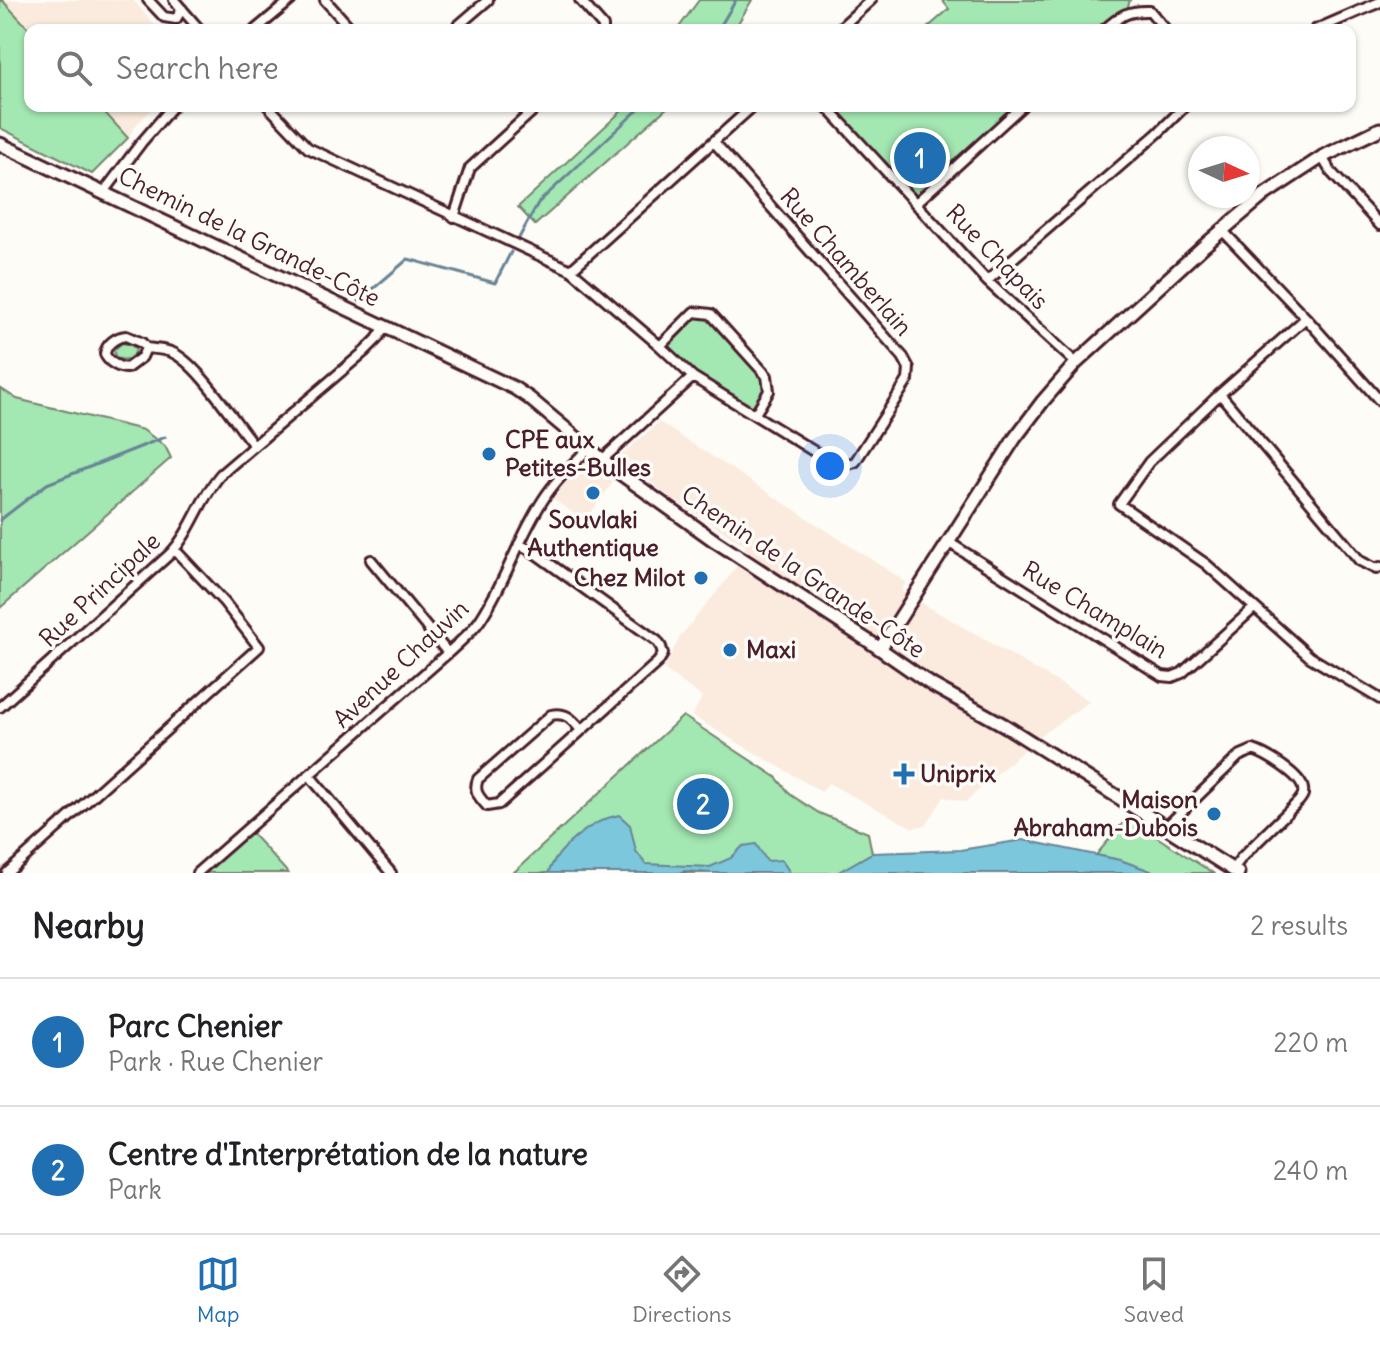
<!DOCTYPE html>
<meta charset="utf-8">
<style>
:root{--surface:#fff;--page:#f2f2f2;--text:#202124;--muted:#757577;--line:#e0e0e0;--accent:#1f6fb2}
body{margin:0;font-family:Delius,sans-serif;background:var(--page);color:var(--text)}
.compass{position:absolute;left:1188px;top:136px;width:72px;height:72px;border-radius:50%;background:var(--surface);box-shadow:0 2px 6px #0004;rotate:94deg}
.you{position:absolute;left:830px;top:466px;width:28px;height:28px;margin:-20px;border:6px solid #fff;border-radius:50%;background:#1a73e8;box-shadow:0 0 0 12px #1a73e833}
.badge{display:grid;place-items:center;width:52px;height:52px;border-radius:50%;background:var(--accent);color:#fff;font-size:26px;font-weight:700}
.pin{position:absolute;translate:-50% -50%;border:4px solid #fff;box-shadow:0 2px 8px #0006}
.list{margin:0;padding:0;list-style:none}
h2{display:flex;justify-content:space-between;align-items:center;height:104px;margin:0;padding:0 32px;font-size:34px}
h2 small{font-size:26px;font-weight:400;color:var(--muted)}
.list li{display:grid;grid-template-columns:52px 1fr auto;gap:24px;align-items:center;box-sizing:border-box;height:128px;padding:0 32px;border-top:2px solid var(--line)}
.list b{display:block;font-size:30px;white-space:nowrap}
.list p{margin:0;font-size:26px;white-space:nowrap;color:var(--muted)}
.list em{font-size:26px;font-style:normal;color:var(--muted)}
.icon{flex:none;width:44px;height:44px;fill:none;stroke:currentColor;stroke-width:2;stroke-linecap:round;stroke-linejoin:round}
.map{position:relative;flex:none;width:1380px;height:873px;overflow:hidden}
.search{position:absolute;background:var(--surface);box-shadow:0 2px 6px #0004;left:24px;right:24px;top:24px;height:88px;display:flex;align-items:center;gap:20px;box-sizing:border-box;padding:0 28px;border-radius:16px;color:var(--muted);font-size:30px}
.sheet{height:360px;background:var(--surface)}
nav{display:flex;justify-content:space-around;align-items:center;box-sizing:border-box;height:112px;border-top:2px solid var(--line);background:var(--surface);font-size:22px;color:var(--muted)}
nav a{display:grid;justify-items:center;gap:4px}
nav .on{color:var(--accent)}
.map>svg:first-child{display:block}
</style>
<div class="map">
<svg width="1380" height="873" viewBox="0 0 1380 873">
<rect width="100%" height="100%" fill="#fdfcf7"/>
<filter id="ink" filterUnits="userSpaceOnUse"><feTurbulence type="fractalNoise" baseFrequency=".0125" numOctaves="2"/><feDisplacementMap in="SourceGraphic" scale="16" xChannelSelector="R" yChannelSelector="G"/><feConvolveMatrix kernelMatrix="1 2 1 2 8 2 1 2 1" color-interpolation-filters="sRGB"/></filter>
<g filter="url(#ink)">
<path fill="#faebde" d="M2,0h131l26,30 -129,1z
M98,106h57l-18,18 -9,14z
M659,422l247,160 -5,9 189,110 -49,34 -76,67 -21,-5 -18,28 -13,3 -85,-45 -6,9 -130,-76 10,-19 -38,-28 16,-32 53,-65 13,-26 -81,-52 -44,-38z
M587,462l26,20 -28,39 -32,-22 12,-16z"/>
<path fill="#a3e7b2" stroke="#76836e" stroke-width="2" d="M0,0h2l28,30v76h69l29,32 -36,36 -92,-46z
M699,0h53l-18,30h-57z
M942,0h188l-3,9 -23,21h-179l24,-21z
M627,106h42l-134,119 -17,-18z
M839,106h182l-105,97 -84,-90z
M694,312l17,2 56,62 2,15 -14,23 -62,-37 -33,-31z
M122,343l9,2 5,4c-2,11 -13,13 -21,7l-1,-6z
M0,388l17,11 126,31 22,16 6,12 -171,150z
M683,716l93,61 15,18 28,18 49,20 4,20 -35,20h-324z
M1127,818l86,55h-57l-36,-13 -24,-5z
M248,829l40,44h-90z"/>
<path fill="#7cc7dc" stroke="#688495" stroke-width="2" d="M619,815l11,10 6,26 10,13 64,3 21,-9 12,-12 13,-2 11,17 15,-1 8,13h-78l-28,-2 -4,2h-132c10,-26 44,-53 71,-58z
M1023,840l97,20 36,13h-319l35,-20 88,-3z"/>
<g fill="none" stroke-linecap="round" stroke-linejoin="round">
<path stroke="#688495" stroke-width="3" d="M718,30l18,-30
M519,238l19,-35 104,-97
M359,301l49,-42 87,24 16,-31
M0,520l47,-36 118,-47"/>
<g stroke="#4a1f2b" stroke-width="14">
<path id="street" d="M148,0l16,17 12,2 6,-10
M174,0l26,30
M325,0l27,30
M580,0l23,26v4
M255,30l36,-30
M453,30l35,-30
M838,30l33,-30
M1104,30c17,-15 24,-20 46,-19l16,19
M1315,30l65,-28
M268,106l40,42 263,122 89,76 33,31 140,86 12,2 10,-3 53,-82 1,-12 -6,-11 -189,-215
M826,106l161,175 89,82
M1322,157l9,15 49,53
M104,192l37,-49 32,-37
M916,203l106,-97
M454,217l16,-49 68,-62
M1222,230l84,88 74,83
M571,270l182,-164
M987,281l171,-148 27,-27
M1306,318l-86,76 -71,68 -30,42 87,60 104,93 70,42
M660,346l34,-34 17,2 56,62 2,15 -14,23
M146,348l-4,9 -15,11c-8,0 -19,-6 -22,-14 1,-10 11,-17 21,-18l16,7 4,5c8,1 17,1 25,4 26,10 63,69 82,92
M1220,394l140,167 16,8 4,-2
M602,460l91,-83
M948,542l214,134 10,1 10,-4 72,-65
M519,544l13,7 125,90 4,6 2,7 -5,8 -159,142 -12,2c-8,-9 -14,-15 -9,-27l73,-64c15,-3 21,4 30,15
M371,560l77,93
M0,707l170,-153c22,-23 30,-56 51,-80l143,-122 13,-13 8,-12
M309,775l82,98
M1166,827l73,-71 14,-6c13,4 48,25 50,39 1,7 -1,7 -4,12l-57,56 -10,13
M7,873l252,-226 -35,-45 -49,-52
M197,873l251,-220c11,-11 26,-22 34,-36 24,-37 37,-80 61,-117 12,-19 29,-35 45,-51"/>
</g>
<g stroke="#4a1f2b" stroke-width="17">
<path id="secondary" d="M0,144l514,244 15,10 81,68 105,75 155,101 62,43 72,40 234,148
M880,649l135,-211 28,-37 33,-38 129,-118 59,-50 58,-38 58,-28"/>
</g>
<use href="#street" stroke="#fdfcf7" stroke-width="8"/>
<use href="#secondary" stroke="#fdfcf7" stroke-width="11"/>
</g>
</g>
<g fill="#1f6fb2" stroke="#fdfcf7" stroke-width="3">
<circle cx="489" cy="454" r="8"/>
<circle cx="593" cy="493" r="8"/>
<circle cx="701" cy="578" r="8"/>
<circle cx="730" cy="650" r="8"/>
<path d="M900 762h8v8h8v8h-8v8h-8v-8h-8v-8h8z"/>
<circle cx="1214" cy="814" r="8"/>
</g>
<g text-anchor="middle" stroke-width="7" stroke-linejoin="round" paint-order="stroke">
<g font-size="24" fill="#4a1f2b" stroke="#fdfcf7">
<text transform="translate(249 237) rotate(26)" y="8">Chemin de la Grande-Côte</text>
<text transform="translate(997 257) rotate(46)" y="8">Rue Chapais</text>
<text transform="translate(846 262) rotate(49)" y="8">Rue Chamberlain</text>
<text transform="translate(803 572) rotate(34)" y="8">Chemin de la Grande-Côte</text>
<text transform="translate(100 590) rotate(-43)" y="8">Rue Principale</text>
<text transform="translate(1095 610) rotate(31)" y="8">Rue Champlain</text>
<text transform="translate(401 664) rotate(-43)" y="8">Avenue Chauvin</text>
</g>
<g font-size="24" font-weight="bold" fill="#4a1f2b" stroke="#fdfcf7" text-anchor="start">
<text x="505" y="448">CPE aux<tspan x="505" dy="28">Petites-Bulles</tspan></text>
<text x="593" y="528" text-anchor="middle">Souvlaki<tspan x="593" dy="28">Authentique</tspan></text>
<text x="685" y="586" text-anchor="end">Chez Milot</text>
<text x="746" y="658">Maxi</text>
<text x="920" y="782">Uniprix</text>
<text x="1198" y="808" text-anchor="end">Maison<tspan x="1198" dy="28">Abraham-Dubois</tspan></text>
</g>
</g>
</svg>
<svg class="compass" viewBox="-18 -18 36 36"><path d="M0-13l5 13h-10z" fill="#e53935"/><path d="M0 13l5-13h-10z" fill="#757577"/></svg>
<div class="you"></div>
<div class="pin badge" style="left:920px;top:158px">1</div>
<div class="pin badge" style="left:703px;top:804px">2</div>
<div class="search"><svg class="icon" aria-label="search" viewBox="0 0 24 24"><circle cx="10" cy="10" r="6"/><path d="M15 15l6 6"/></svg>Search here</div>
</div>
<section class="sheet">
<h2>Nearby<small>2 results</small></h2>
<ul class="list">
<li><span class="badge">1</span><div><b>Parc Chenier</b><p>Park · Rue Chenier</p></div><em>220 m</em></li>
<li><span class="badge">2</span><div><b>Centre d'Interprétation de la nature</b><p>Park</p></div><em>240 m</em></li>
</ul>
</section>
<nav>
<a class="on"><svg class="icon" aria-label="map" viewBox="0 0 24 24"><path d="M3 6l6-2 6 2 6-2v14l-6 2-6-2-6 2zM9 4v14M15 6v14"/></svg>Map</a>
<a><svg class="icon" aria-label="directions" viewBox="0 0 24 24"><path d="M12 3l9 9-9 9-9-9zM9 14v-3h6M13 9l2 2-2 2"/></svg>Directions</a>
<a><svg class="icon" aria-label="saved" viewBox="0 0 24 24"><path d="M7 4h10v16l-5-4-5 4z"/></svg>Saved</a>
</nav>
